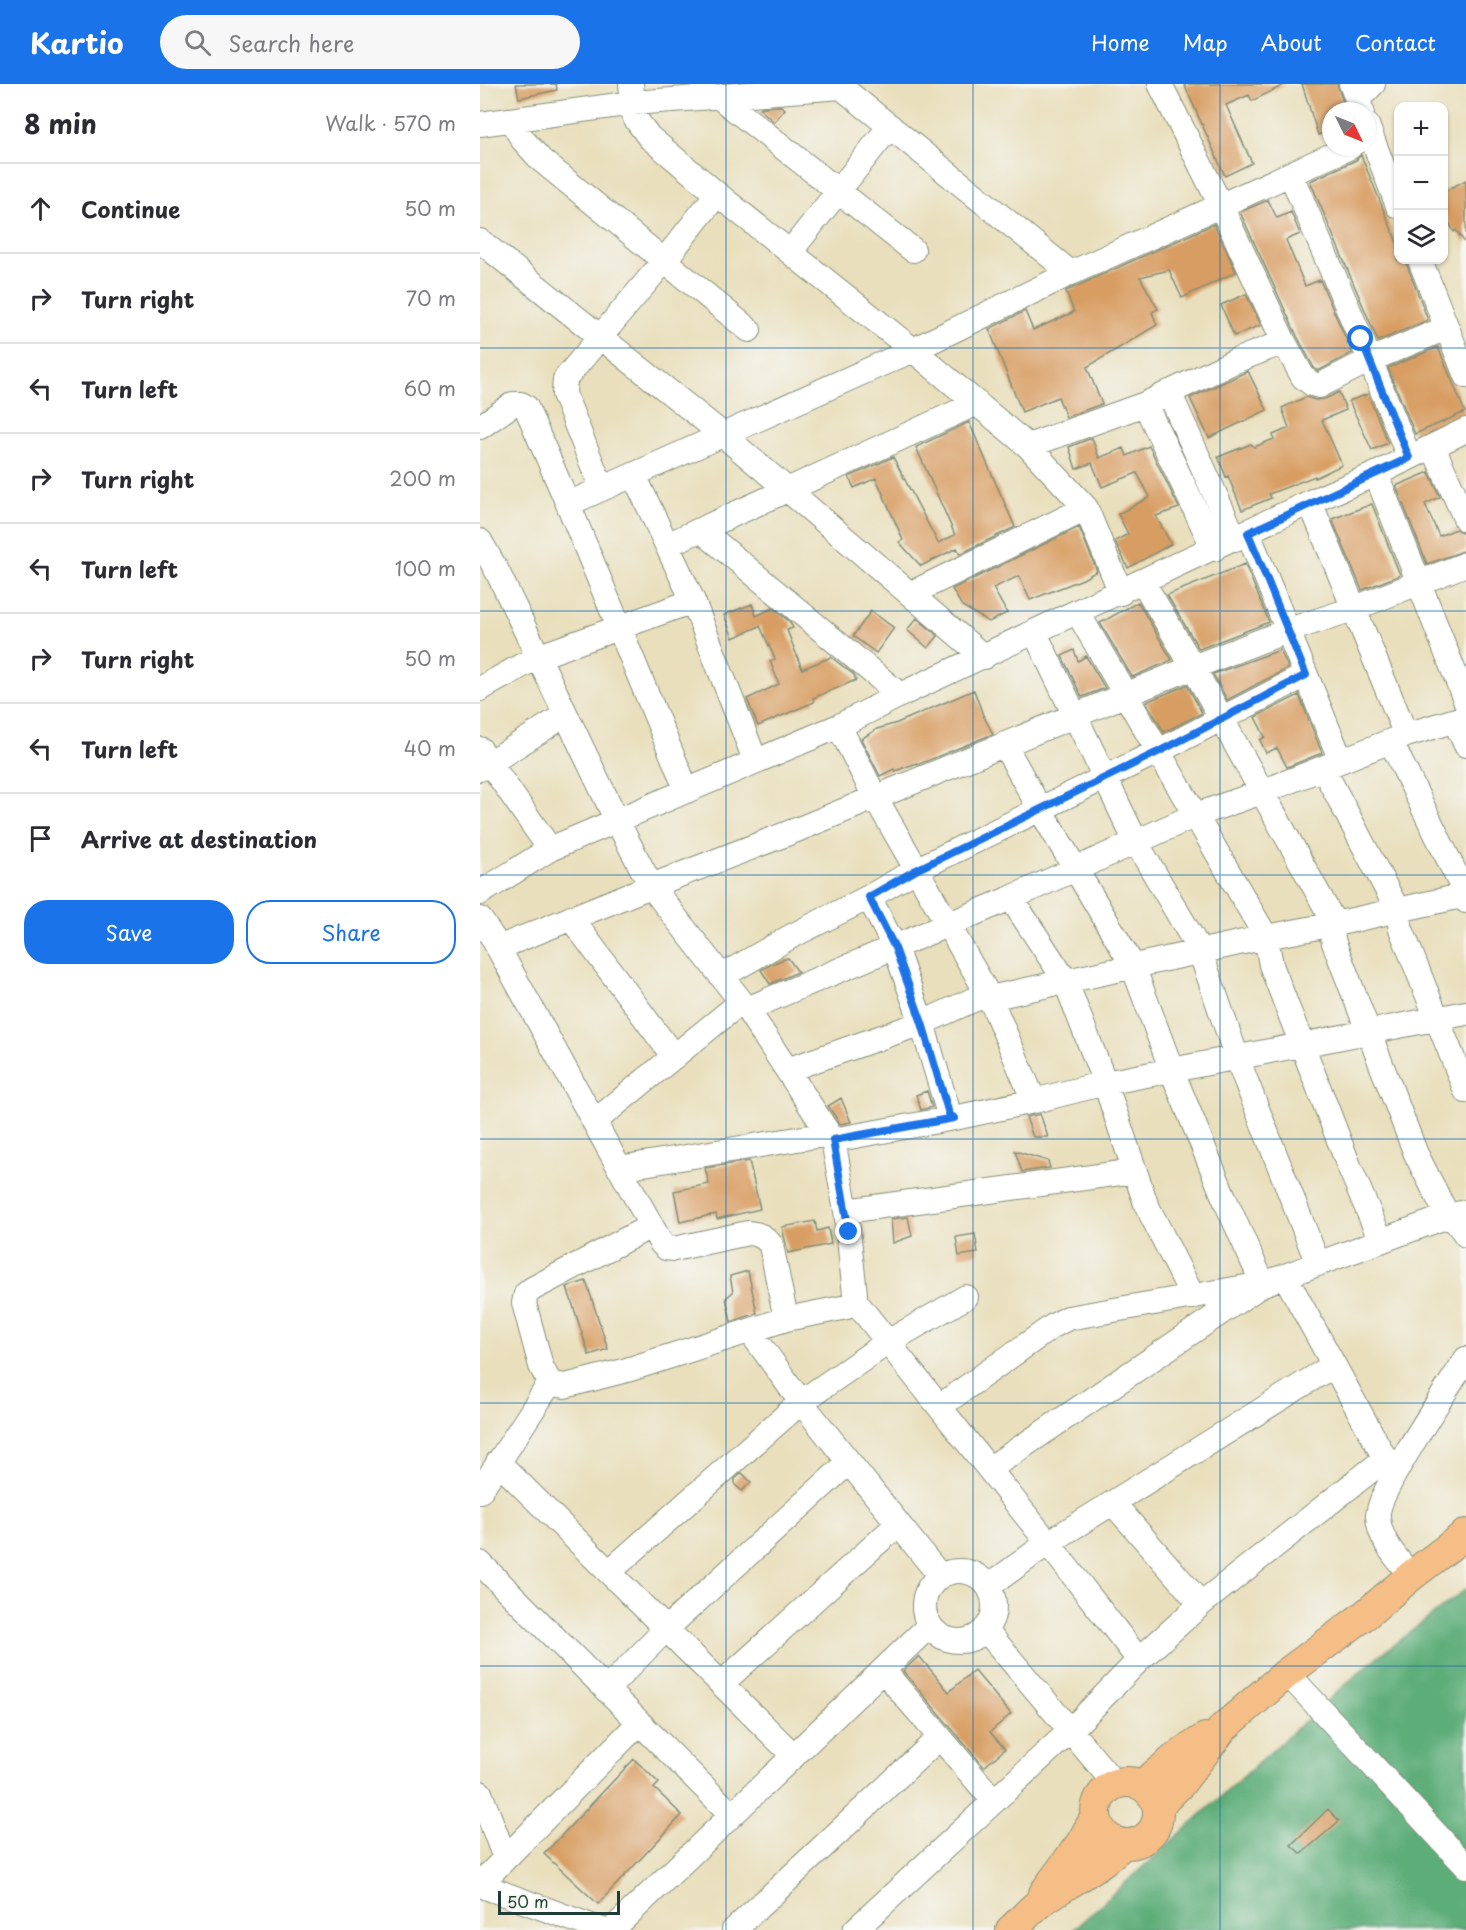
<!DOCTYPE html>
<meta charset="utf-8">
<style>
:root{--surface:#fff;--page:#f7f7f7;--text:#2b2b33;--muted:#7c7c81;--line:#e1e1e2;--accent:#1a73e8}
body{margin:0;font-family:"Playpen Sans",sans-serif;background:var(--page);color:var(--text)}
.controls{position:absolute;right:18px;top:18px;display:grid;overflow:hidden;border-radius:12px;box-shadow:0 2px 4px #0004}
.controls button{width:54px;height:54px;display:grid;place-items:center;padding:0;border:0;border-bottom:2px solid var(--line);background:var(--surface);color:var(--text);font:30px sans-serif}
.compass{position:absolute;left:842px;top:18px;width:54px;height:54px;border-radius:50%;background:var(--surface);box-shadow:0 2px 4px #0004;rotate:133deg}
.scale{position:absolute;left:18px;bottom:15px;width:122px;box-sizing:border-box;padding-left:6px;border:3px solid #1f3d34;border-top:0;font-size:16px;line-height:21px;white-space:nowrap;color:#1f3d34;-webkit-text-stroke:4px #f6f6f2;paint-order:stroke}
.stop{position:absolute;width:18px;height:18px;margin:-14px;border:4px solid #1a73e8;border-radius:50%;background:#fff}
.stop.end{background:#1a73e8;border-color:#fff;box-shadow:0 2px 6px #0008}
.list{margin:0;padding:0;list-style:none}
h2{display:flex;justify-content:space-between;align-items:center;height:78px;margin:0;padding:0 24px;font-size:26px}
h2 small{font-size:20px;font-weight:400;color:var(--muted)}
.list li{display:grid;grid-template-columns:39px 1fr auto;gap:18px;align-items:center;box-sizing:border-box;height:90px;padding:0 24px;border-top:2px solid var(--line)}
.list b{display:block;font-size:22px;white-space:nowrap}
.list em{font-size:20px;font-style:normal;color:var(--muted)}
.actions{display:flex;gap:12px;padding:18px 24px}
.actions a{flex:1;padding:14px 0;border:2px solid var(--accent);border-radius:24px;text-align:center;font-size:21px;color:var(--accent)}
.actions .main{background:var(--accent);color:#fff}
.icon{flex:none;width:33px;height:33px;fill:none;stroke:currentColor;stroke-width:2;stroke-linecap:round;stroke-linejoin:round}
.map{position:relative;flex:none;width:986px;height:1846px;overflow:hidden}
header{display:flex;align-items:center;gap:36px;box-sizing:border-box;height:84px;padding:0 30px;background:var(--accent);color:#fff}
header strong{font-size:28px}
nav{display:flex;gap:33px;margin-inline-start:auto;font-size:21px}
.search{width:420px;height:54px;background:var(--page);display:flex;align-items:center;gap:15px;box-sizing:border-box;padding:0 21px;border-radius:33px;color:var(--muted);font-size:22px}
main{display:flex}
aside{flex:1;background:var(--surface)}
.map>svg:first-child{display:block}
</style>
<header>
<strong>Kartio</strong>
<div class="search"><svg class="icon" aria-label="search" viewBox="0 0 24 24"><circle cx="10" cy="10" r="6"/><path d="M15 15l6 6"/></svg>Search here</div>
<nav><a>Home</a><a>Map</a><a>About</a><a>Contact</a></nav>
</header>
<main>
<aside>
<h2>8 min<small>Walk · 570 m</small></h2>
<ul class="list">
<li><svg class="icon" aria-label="ahead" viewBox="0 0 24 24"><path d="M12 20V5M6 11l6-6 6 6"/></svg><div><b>Continue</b></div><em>50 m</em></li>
<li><svg class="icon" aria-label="right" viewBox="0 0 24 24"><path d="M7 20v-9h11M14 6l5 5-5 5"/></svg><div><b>Turn right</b></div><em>70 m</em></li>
<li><svg class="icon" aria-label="left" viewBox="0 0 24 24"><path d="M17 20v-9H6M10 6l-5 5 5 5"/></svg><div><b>Turn left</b></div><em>60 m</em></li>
<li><svg class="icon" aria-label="right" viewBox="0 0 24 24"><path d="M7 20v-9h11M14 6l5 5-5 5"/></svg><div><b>Turn right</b></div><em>200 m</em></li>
<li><svg class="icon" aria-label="left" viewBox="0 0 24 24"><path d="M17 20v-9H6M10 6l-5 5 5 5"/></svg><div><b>Turn left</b></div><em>100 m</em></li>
<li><svg class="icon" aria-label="right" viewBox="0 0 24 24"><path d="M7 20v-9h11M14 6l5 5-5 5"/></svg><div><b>Turn right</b></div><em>50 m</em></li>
<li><svg class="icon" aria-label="left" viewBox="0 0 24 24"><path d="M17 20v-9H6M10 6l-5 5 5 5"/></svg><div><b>Turn left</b></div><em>40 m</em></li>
<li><svg class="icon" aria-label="arrive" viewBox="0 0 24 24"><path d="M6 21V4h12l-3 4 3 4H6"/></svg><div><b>Arrive at destination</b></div></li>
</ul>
<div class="actions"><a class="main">Save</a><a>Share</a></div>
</aside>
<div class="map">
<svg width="986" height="1846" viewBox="0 0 986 1846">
<rect width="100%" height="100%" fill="#f6f6f2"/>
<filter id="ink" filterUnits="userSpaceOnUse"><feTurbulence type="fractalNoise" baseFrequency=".0167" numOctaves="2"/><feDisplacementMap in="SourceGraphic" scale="12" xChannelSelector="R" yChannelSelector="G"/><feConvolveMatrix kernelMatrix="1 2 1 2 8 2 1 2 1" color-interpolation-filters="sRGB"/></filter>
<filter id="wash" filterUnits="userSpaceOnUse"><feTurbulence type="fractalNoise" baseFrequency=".008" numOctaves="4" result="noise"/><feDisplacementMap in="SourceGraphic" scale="24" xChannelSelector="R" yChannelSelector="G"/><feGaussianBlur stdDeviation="1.35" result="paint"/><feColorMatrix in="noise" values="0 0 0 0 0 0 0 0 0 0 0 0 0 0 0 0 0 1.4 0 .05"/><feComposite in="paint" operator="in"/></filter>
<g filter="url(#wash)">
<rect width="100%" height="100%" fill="#e9dfbc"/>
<path fill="#5dad79" stroke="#3e7556" stroke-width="1.5" d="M986,1505v341h-393l292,-263z"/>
<g id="blocks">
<path fill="#d89d62" d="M36,0h40l1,6 -38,8z
M704,0h102l-34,17 -3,-6 -23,10 26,58 -27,13z
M822,0h35l9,27h-15v19l-13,5z
M301,22l4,3 -11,13 -14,-13 2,-2z
M881,71l37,90v15h7l23,60 -50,21 -68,-160 46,-21z
M986,96v64l-10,-14 -2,2 -11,-22v-18z
M788,116l9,18 14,-6 9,22 -14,6 19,46 15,-6 32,73 -34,18 -4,-3 -17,-32 -57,-124z
M734,140l22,48 -54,26 -13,-28 -29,7 18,32 -6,3 5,13 -70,42 15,37 -36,13 -8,-20 -36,15 -33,-83 36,-18 8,19 41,-18 -8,-21z
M766,210l15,31 -27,11 -13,-31z
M958,263l27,65 -50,22 -27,-66z
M768,287l19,39 -58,28 -19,-40z
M859,308l7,18 -24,10 20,45 -27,13v-2l-46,18 2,4 -29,12 -14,-34 -2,1 -8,-20 33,-13 3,3 20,-8 -1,-4 16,-7 -7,-20 24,-11 9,3 10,-1z
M888,310l20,49 -16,7 -23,-49z
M489,338l46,105 -55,27 -3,-6 -36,18 -22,-24 4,-2 -27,-62 -22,10 -5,-11 44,-20 45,86 17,-8 -39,-88z
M612,354l7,20 25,-10 3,8 22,-10 30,62 -23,8 15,28 -43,24 -13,-27 13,-7 -10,-20 32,-17 -13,-24 -35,14 -10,-24 -16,6 -7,-22z
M949,388l11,25 -15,7 14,32 17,-7 7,5 3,8v8l-39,14 -31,-78z
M892,420l28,71 -38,15 -30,-71z
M599,443l18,44 -14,8 -53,21 -11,-24 -26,12 14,25 -18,9 -27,-16 -10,-17z
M765,480l24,58 -70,27 -32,-54z
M658,518l34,58 -40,17 -32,-54z
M272,520l4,12 17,-8 17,14 3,6 -6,2 15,39 29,-12 23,18 2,5 -43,18 1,4 -56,24 -11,-27 32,-15 -9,-23 5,-2 -15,-33 -27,12 -9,-23z
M391,527l23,17 -18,25 -23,-17z
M437,534l21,18 -10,12 -21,-18z
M594,566l4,11 8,-5 19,32 -23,9 -20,-41z
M800,566l8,18 -61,32 -14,-26z
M707,601l15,28 -38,19 -18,-30z
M494,606l9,25 10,19 -76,31v-2l-22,8 -1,-2 -14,7 -19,-37 16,-10 20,-6z
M819,611l23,58 -35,14 -10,-19 -11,5 -6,-13 5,-3 -10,-20z
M308,874l10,14 -28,12 -9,-14 15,-8z
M447,1007l5,16 -11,3 -5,-15z
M361,1014l10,24 -11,2 -12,-18z
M560,1030l8,23h-15l-7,-20z
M535,1067l33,10 2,7 -28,4z
M269,1077l11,48 -43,10 -1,-5 -36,8 -6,-31 35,-7 -4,-16z
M428,1133l4,19 -19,7 -2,-24z
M335,1137l2,10 11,-3 3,16 -43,9 -6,-26z
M495,1150l3,19 -19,3 -3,-19z
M268,1187l9,42 -26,9 -5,-24 7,-6 -3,-16z
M106,1197l22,68 -19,6 -22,-68z
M262,1389l9,9 -9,9 -7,-6v-6z
M439,1572l30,36 25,-22 37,44 -21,18 15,17 -21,18 -81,-96z
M154,1675l25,24 -5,5 28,27 -84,89 -54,-50z
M848,1725l11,12 -38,33 -10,-9z"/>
</g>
</g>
<g filter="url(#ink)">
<use href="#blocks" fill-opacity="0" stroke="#848e78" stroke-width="1.5"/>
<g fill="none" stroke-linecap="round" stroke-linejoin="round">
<g stroke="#848e78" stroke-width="26">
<path id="minor" d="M151,0l4,34 14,19 68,57 196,156 115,96 58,62 35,85
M361,0v3l230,186
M680,0l61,122 63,136 19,35 9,7 7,2 51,-26 76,-32
M871,0l11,27
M239,13l194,153
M878,15l15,-15
M31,36l12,20 18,20 208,170
M0,40l153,-21 208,-16
M887,41l31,81
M811,91l79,185 39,97
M0,157l242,193 262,223
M310,168l100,-126
M940,176l46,116
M689,308l66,147
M665,320l69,145
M0,343l33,-23h8l5,3 42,97 119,287
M548,362l117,-42 90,-43 49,-19
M953,363l33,73
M896,390l90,228
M154,391l59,126 62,159
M122,405l-38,-95 1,-15 99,-118 53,-67
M830,418l96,233
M88,420l345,-154 158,-77 279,-126
M221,446l199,165
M768,449l93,228
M0,457l17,30 120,250 34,65 96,123 86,131 121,-22 80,-17 71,-18 361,-70
M187,461l310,-142
M663,498l50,85 142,257 -3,9 2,10 82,211 28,55 7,6 15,-3
M430,510l176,-86
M598,529l188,324 5,28 78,201 32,75
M555,549l101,209 64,109 37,107 81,206
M0,605l57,-32 156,-56
M975,637l11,24
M359,642l36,71 115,201 44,103
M911,658l75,153v6
M0,665l70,100
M843,684l74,141 4,20 65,162
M0,685l85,-54
M0,809l70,-44 289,-123 61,-31 410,-193 66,-28 90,-44
M389,813l26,51 27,75 27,91 5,4
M531,814l54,82 40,103 41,121 47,93
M91,834l103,139
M0,835l11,16 170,308 5,5 8,1 74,-16c11,1 16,3 23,12l15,74
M18,864l153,-62 148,-57 394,-162 96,-37 64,-21 113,-45
M242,892l68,-39 79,-40 47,-27 243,-119 147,-76
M267,925l264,-111 185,-83 66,-23 144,-57 60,-18
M307,986l135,-47 62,-28 6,3 276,-61 69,-13 131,-29
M114,1038l147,-120
M139,1084l209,-34
M366,1127l289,-40
M171,1142l-119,63 -6,5 -2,9 17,63 9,17 15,3 62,-16 159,-51 61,-12 8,-6v-7l-9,-83 -13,-71
M805,1192l108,197
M375,1217l193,242 91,117
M270,1247l51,71 139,174
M460,1322l113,-80 15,-8 195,-34 188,-69 15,20
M18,1378l296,294
M509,1385l274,-185 -37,-82 -54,-131 -39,-105 -93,-157 -36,-65
M0,1407l70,-108
M633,1419l88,101
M0,1479l252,252
M444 1522a35 35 0 1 1 70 0a35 35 0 1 1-70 0Z
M129,1488l192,-170 87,-60 78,-45
M931,1492c-14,-18 -32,-36 -33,-60 -2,-23 72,-131 88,-157
M509,1502l59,-43 286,-178
M505,1545l130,155
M403,1586l111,131
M807,1589l179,193
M241,1600l177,-160
M126,1606l60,-61 183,-167
M0,1709l25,65
M0,1800l159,-161
M0,1801l122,45
M132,1846l318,-305
M254,1846l206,-193
M375,1846l215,-199 69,-71 62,-56 184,-145"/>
</g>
<g stroke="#848e78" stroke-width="32">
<path id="major" d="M616 1729a31 31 0 1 1 62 0a31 31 0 1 1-62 0Z
M662,1701l36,-29 27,-18
M678,1722l22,-22 43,-56 64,-55 78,-58 46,-39 55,-42
M564,1809l37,-50 14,-25
M531,1846c10,-9 20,-21 31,-29 27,-19 56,-33 80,-56"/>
</g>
<use href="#minor" stroke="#fff" stroke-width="24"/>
<use href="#major" stroke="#f6be87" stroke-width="30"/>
</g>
</g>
<g fill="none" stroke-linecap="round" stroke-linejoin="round" filter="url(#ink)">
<path stroke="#1a73e8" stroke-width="8" d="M369,1148l-16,-92 121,-22 -5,-4 -27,-91 -27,-75 -26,-51 47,-27 244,-119 146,-76 -58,-142 161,-75 -48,-119"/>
</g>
<path fill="none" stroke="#1f6fb2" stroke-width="1.5" stroke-opacity="0.55" d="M246,0v1846M493,0v1846M740,0v1846M0,264h986M0,527h986M0,791h986M0,1055h986M0,1319h986M0,1582h986"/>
</svg>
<div class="controls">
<button>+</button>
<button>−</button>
<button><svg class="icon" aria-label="layers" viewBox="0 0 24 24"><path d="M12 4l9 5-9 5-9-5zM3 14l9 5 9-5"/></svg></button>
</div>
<svg class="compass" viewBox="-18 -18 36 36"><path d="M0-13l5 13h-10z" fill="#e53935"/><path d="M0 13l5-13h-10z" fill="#7c7c81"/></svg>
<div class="scale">50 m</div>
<div class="stop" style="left:881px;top:255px"></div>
<div class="stop end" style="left:369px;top:1148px"></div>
</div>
</main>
